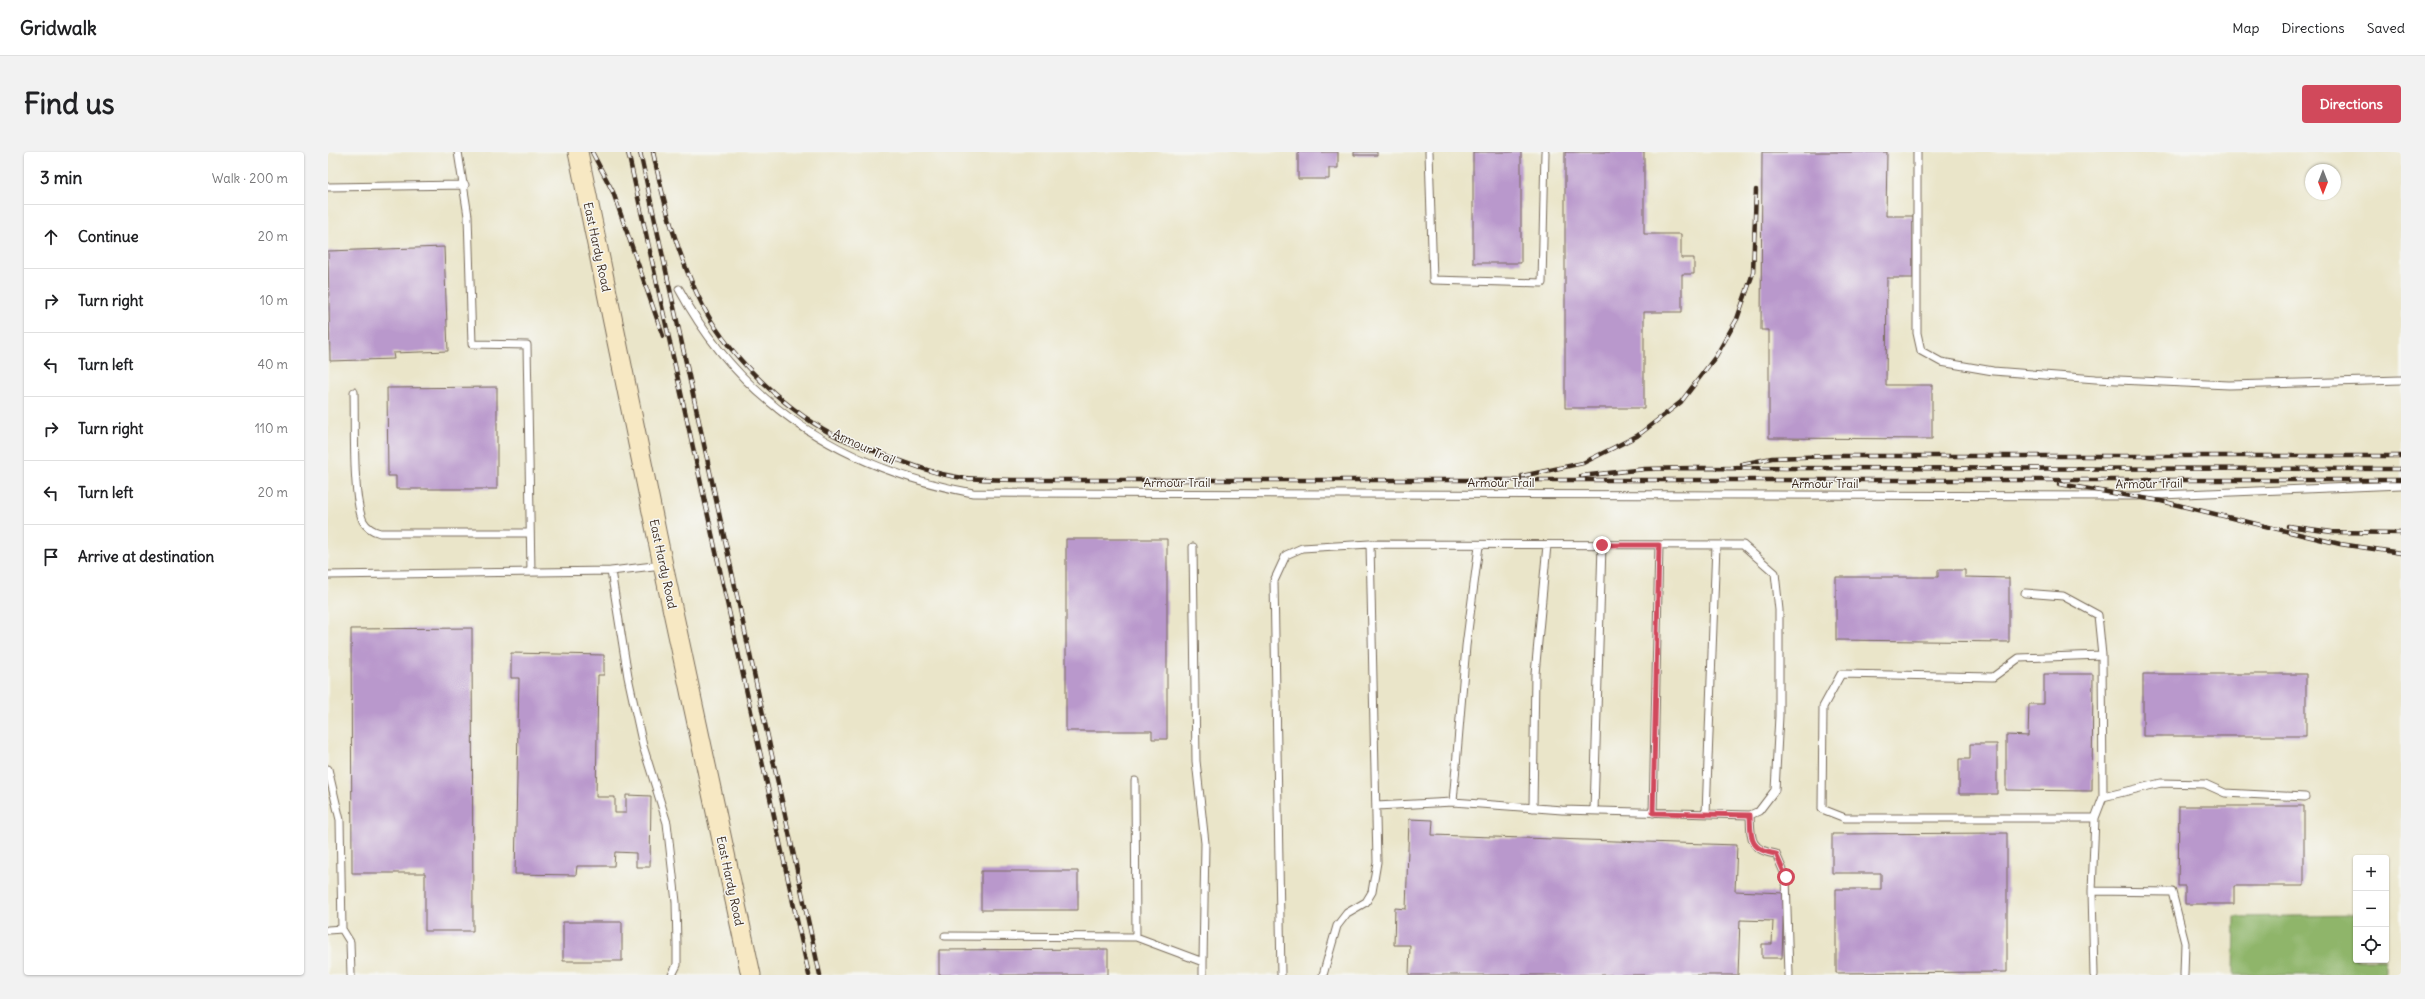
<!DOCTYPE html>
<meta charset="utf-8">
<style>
:root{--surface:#fff;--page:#f2f2f2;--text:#202124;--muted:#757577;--line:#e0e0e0;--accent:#d1495b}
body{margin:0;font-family:Delius,sans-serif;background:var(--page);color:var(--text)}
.controls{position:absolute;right:12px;bottom:12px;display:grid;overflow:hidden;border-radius:4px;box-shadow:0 1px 3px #0004}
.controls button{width:36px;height:36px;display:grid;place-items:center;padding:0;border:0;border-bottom:1px solid var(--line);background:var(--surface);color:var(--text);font:20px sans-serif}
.compass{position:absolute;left:1977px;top:12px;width:36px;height:36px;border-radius:50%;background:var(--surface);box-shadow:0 1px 3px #0004;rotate:180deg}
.stop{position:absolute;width:12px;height:12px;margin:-9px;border:3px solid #d1495b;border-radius:50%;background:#fff}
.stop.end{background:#d1495b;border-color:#fff;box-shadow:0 1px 4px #0008}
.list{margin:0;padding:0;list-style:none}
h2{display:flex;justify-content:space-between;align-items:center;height:52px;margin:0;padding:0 16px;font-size:17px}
h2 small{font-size:13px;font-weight:400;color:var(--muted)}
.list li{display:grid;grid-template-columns:26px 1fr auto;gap:12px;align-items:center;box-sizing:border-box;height:64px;padding:0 16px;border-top:1px solid var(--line)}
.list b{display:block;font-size:15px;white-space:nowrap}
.list em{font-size:13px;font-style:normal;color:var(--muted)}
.icon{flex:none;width:22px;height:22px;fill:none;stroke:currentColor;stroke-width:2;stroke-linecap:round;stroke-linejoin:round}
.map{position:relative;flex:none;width:2073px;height:823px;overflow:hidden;border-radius:4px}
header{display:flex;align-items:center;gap:24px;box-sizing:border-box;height:56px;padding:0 20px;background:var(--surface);border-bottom:1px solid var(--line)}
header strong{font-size:19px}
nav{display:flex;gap:22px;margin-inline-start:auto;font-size:14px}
.intro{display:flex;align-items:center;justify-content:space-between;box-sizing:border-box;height:96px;padding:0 24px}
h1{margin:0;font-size:28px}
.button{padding:10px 18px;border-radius:4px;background:var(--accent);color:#fff;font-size:14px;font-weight:700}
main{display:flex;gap:24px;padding:0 24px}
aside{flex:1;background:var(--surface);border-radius:4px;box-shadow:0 1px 3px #0004}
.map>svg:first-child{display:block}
</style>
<header>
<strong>Gridwalk</strong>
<nav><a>Map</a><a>Directions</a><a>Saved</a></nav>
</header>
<div class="intro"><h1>Find us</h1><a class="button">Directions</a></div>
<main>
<aside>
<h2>3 min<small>Walk · 200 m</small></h2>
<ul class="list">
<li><svg class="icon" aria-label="ahead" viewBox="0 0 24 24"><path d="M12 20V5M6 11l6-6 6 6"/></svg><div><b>Continue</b></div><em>20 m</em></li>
<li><svg class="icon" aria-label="right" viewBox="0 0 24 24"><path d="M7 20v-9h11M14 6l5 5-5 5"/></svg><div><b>Turn right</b></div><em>10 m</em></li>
<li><svg class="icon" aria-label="left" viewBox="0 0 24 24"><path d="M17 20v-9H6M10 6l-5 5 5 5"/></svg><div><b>Turn left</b></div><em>40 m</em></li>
<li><svg class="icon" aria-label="right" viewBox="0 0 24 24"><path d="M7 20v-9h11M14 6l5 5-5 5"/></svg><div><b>Turn right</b></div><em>110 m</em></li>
<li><svg class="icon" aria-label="left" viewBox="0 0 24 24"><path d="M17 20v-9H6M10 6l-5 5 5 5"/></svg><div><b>Turn left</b></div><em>20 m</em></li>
<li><svg class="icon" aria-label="arrive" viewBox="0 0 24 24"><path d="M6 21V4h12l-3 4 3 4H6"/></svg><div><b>Arrive at destination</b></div></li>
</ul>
</aside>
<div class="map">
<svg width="2073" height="823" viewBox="0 0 2073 823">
<rect width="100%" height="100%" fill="#f6f6f2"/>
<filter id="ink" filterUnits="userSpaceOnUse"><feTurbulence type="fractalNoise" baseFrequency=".025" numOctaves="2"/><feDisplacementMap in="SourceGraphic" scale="8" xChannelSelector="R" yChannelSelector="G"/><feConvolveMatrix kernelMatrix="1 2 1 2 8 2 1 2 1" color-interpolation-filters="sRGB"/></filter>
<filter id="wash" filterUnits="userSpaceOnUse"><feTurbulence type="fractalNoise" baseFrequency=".012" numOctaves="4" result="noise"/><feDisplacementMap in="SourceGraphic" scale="16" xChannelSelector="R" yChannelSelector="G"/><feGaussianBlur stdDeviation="0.9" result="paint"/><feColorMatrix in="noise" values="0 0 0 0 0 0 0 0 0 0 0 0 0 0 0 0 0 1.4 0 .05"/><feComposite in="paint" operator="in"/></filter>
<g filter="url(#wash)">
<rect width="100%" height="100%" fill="#eae5c9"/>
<path fill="#8fb56a" stroke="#657044" d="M2028,763v45h29v15h-151l1,-58z"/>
<g id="blocks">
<path fill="#b998cc" d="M970,0h40v16h-9v11h-31z
M1026,0h23v3h-23z
M1145,0h48v111h-48z
M1237,0h79v82h37v24h13v16h-12v38h-38v96h-79z
M1434,0h125l-1,64h27v62h-26l-1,107h46v54l-163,-1v-108h-8z
M116,95l4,104 -55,2 1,6 -64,2 -2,-110z
M169,235v102h-101v-13h-8l-1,-88z
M738,387h101v200h-15v-8h-86z
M1610,418h27v7l44,1v64l-173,-2v-63h102z
M144,476l1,303h-48v-58h-73l-1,-244z
M183,501l93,2v20h-6l-2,122h19v16h11v-18l25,1 -1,71h-14v-14l-21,-1 -1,14h-37l-1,9 -61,-1 4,-196h-8z
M1716,522h49l-1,117 -86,-1v-55l22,1 1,-32h15z
M1815,522h163v62h-163z
M1642,592h27v50h-38v-35h11z
M1851,654h125v80h-70v18h-49v-18h-7z
M1081,667l24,1 -1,15 305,10 -2,46 49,2 -2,65h-20v-14h10l1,-23 -33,-1 -2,55h-329l1,-30h-16l1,-37 11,1z
M1679,681v139l-171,1v-84h45v-16h-49v-39z
M653,719h97v39h-97z
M235,770h59v39h-59z
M780,797v26h-169v-25z"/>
</g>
</g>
<g filter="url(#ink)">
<use href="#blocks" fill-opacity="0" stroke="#786b5a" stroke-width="1"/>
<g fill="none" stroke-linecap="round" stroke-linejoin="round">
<g stroke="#786b5a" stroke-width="9">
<path id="lane" d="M130,0l10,64 4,128 55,1 4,227
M1101,0l4,128 109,3 3,-131
M1589,0v181l4,18 20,11 52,9 103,8 133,6 172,-5
M0,35l137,-2
M351,137c63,117 164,180 294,204l1163,3 265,-11
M26,240c1,30 -2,104 9,129 4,7 9,10 17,12h150
M1151,394l-13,100 -13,156 109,8 188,5
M865,395l3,214 9,82 -2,119
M283,419l17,106 15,69 24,77 9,79 1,44v19l-5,10
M0,423l283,-4 51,-6
M1697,441l38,3 35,19 4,40 1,142 -8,21 -3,73 2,84
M0,617l12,51 2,109
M807,629l1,156
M1775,645l58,-14 44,1 20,9 80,4
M1048,654l77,-4
M1205,656l2,-134 12,-129
M1266,659l8,-266
M1325,661l6,-268
M1378,662l10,-269
M1767,666h-250l-23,-9 1,-102 18,-33 152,3 26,-19 83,-3
M1764,739l80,1 13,51 -1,32
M0,778l14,-1 8,13 1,33
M617,784l191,1 67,25v13
M953,823l-7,-394 12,-26 16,-7 68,-4 373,1 32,28 4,37v106l-4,74 -16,21 -9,4c1,23 -1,35 26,39l10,23 3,98
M995,823l14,-49 10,-13 19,-11 6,-10 5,-30 -7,-318"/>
</g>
<g stroke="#786b5a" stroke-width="21">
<path id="secondary" d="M250,0l85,413 88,410"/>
</g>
<use href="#lane" stroke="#fff" stroke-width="7"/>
<use href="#secondary" stroke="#f7e8c3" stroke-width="19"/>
<g stroke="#3b2a1e" stroke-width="4.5">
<path id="rail" d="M264,0l21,40 50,144
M300,0l181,823
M312,0l180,823
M325,0c12,56 25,106 52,158 27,50 86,105 137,129 16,7 33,12 48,18 22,8 45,17 67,20 19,3 39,2 58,3h1386
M1414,312l30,-6 59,-2h570
M1194,324l61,-13 54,-27 44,-34 35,-46 21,-37 16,-46 3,-83
M1253,324l64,-7 46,-1 710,1
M1731,332l102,17 179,43 61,9
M1960,374l44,6 69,1"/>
</g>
<use href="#rail" stroke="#f6f6f2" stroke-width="3" stroke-dasharray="9" stroke-linecap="butt"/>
</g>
</g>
<g fill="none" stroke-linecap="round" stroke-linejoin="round" filter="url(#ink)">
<path stroke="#d1495b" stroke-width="5" d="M1274,393h57l-6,268 97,2c1,23 -1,35 26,39l10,23"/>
</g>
<g text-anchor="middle" stroke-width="3" stroke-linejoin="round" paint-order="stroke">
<g font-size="12" fill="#3b2a1e" stroke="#f6f6f2">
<text transform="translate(269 95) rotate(78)" y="4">East Hardy Road</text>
<text transform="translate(536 295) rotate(25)" y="4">Armour Trail</text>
<text x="849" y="335">Armour Trail</text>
<text x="1173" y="335">Armour Trail</text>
<text x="1497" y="336">Armour Trail</text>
<text transform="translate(1821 332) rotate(-1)" y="4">Armour Trail</text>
<text transform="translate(335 412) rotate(78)" y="4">East Hardy Road</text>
<text transform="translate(402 729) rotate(78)" y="4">East Hardy Road</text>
</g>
</g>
</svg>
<div class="controls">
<button>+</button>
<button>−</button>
<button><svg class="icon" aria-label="locate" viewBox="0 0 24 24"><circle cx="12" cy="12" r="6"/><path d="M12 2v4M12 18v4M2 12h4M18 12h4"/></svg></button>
</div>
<svg class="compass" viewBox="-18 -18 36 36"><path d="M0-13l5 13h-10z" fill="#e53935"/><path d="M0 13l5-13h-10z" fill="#757577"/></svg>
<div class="stop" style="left:1458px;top:725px"></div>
<div class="stop end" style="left:1274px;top:393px"></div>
</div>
</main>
